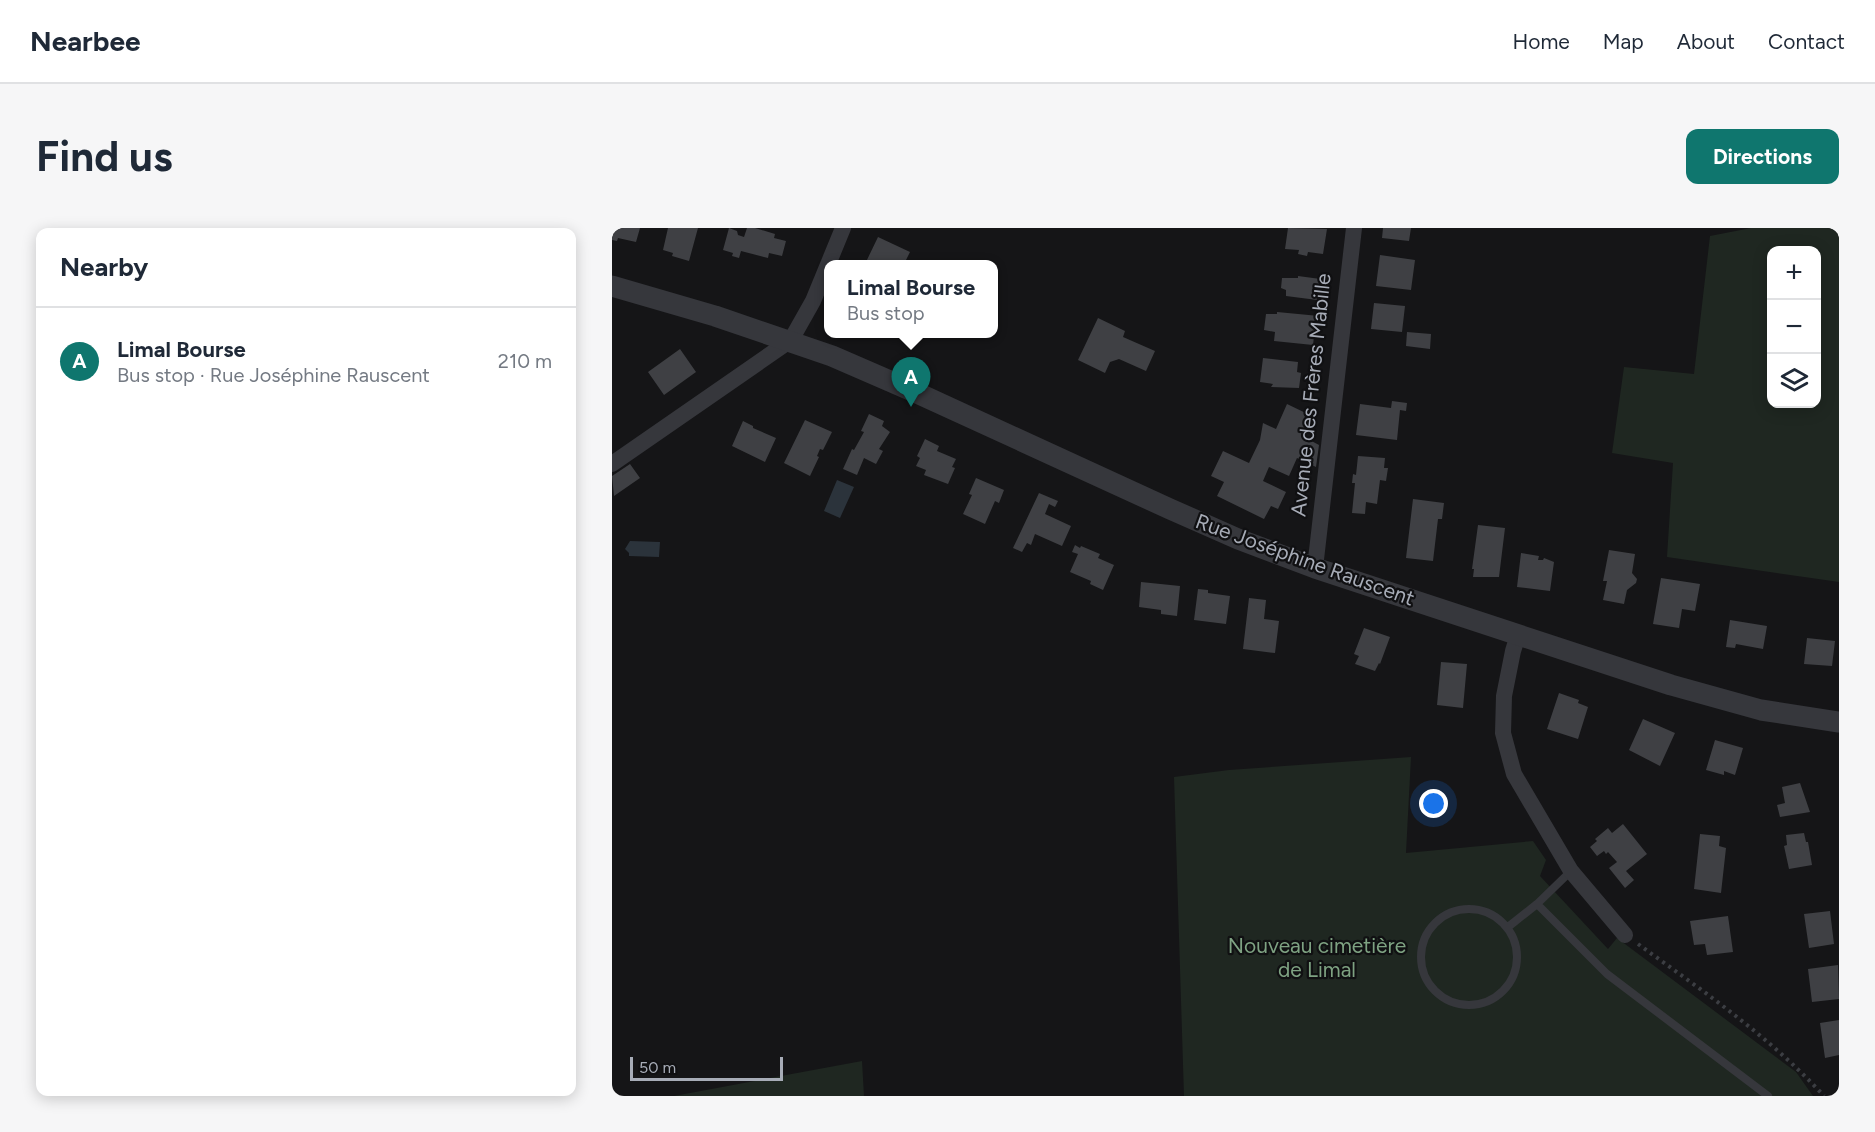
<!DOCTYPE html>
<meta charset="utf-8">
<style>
:root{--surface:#fff;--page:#f6f6f7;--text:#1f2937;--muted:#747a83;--line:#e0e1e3;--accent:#0f766e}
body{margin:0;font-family:Figtree,sans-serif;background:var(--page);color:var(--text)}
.controls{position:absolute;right:18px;top:18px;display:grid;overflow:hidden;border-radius:12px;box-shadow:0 3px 15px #0003}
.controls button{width:54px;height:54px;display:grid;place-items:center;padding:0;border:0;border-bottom:2px solid var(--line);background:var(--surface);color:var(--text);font:30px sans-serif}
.scale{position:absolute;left:18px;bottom:15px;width:153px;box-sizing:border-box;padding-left:6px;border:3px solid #a7acb7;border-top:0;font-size:16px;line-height:21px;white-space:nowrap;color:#a7acb7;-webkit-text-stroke:4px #101012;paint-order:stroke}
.you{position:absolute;left:822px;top:576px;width:21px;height:21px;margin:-15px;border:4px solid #fff;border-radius:50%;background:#1a73e8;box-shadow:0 0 0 9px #1a73e833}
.badge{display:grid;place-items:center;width:39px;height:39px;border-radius:50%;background:var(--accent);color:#fff;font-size:20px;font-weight:700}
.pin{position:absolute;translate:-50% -50px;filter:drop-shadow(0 2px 3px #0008)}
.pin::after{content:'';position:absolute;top:32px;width:21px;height:18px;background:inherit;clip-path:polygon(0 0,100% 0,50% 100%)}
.popup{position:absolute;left:212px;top:32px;width:174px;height:78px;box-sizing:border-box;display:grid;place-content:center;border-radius:12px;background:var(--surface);filter:drop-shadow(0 2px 4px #0005);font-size:20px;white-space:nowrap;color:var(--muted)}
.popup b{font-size:22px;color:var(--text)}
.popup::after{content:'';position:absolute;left:50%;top:100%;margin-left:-12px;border:12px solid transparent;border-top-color:var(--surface)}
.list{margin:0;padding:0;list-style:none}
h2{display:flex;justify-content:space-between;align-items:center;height:78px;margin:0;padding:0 24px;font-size:26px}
h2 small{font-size:20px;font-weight:400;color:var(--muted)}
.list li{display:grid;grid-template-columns:39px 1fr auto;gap:18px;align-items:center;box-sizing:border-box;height:108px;padding:0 24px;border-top:2px solid var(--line)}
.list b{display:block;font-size:22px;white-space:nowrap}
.list p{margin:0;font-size:20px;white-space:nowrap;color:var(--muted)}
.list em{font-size:20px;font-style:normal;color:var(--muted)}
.icon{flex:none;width:33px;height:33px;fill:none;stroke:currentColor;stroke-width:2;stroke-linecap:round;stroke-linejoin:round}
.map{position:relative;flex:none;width:1227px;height:868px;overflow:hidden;border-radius:12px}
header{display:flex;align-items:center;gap:36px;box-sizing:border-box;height:84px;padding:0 30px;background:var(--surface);border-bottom:2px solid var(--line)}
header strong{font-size:28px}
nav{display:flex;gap:33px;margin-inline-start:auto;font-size:21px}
.intro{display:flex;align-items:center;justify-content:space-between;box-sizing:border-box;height:144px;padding:0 36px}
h1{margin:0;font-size:42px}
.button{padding:15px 27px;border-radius:12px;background:var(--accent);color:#fff;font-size:21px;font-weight:700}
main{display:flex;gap:36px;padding:0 36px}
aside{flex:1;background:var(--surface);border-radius:12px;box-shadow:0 3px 15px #0003}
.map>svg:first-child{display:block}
</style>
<header>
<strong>Nearbee</strong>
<nav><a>Home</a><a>Map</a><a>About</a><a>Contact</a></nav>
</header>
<div class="intro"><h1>Find us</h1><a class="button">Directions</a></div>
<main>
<aside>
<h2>Nearby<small></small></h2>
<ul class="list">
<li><span class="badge">A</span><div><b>Limal Bourse</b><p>Bus stop · Rue Joséphine Rauscent</p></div><em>210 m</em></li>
</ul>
</aside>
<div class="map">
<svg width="1227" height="868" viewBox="0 0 1227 868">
<rect width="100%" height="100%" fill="#151517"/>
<path fill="#1f2721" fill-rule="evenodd" d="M1139,0h88v354l-172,-25 6,-94 -61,-10 12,-86 70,7 16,-138zM1160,22h44v154h-44z
M799,529l-5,96 127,-12 13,19 -6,16 68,73 9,-11 179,134 17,24h-629l-10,-319 55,-7z
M250,833l2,35h-190z"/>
<path fill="#2b333b" d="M225,252l17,7 -14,31 -16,-7z
M18,313l30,1 -1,15 -30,-1v-3l-4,-4z"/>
<path fill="#3f4044" d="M0,0h28l-4,14 -18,-4 -1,3 -5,-1z
M56,0h30l-9,33 -17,-5 1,-3 -10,-3z
M117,0l8,3 1,4 6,2 3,-9h8l20,6 -1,4 12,3 -4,15 -13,-3 -1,5 -27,-7 -2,7 -7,-2 1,-3 -10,-3z
M676,0l39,1 -4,25 -15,-2 -1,4 -9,-2 1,-4 -14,-1z
M771,0h28l-2,13 -27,-3z
M266,9l32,15 -6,12h-39z
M768,27l35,5 -4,30 -35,-4z
M686,48l30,4 -3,21 -39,-5v-6l-5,-2 1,-10h16z
M762,75l31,3 -3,26 -31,-3z
M665,84l42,4 -1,12h-3l-2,17 -39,-4 1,-9 -11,-2 2,-16h11z
M486,90l27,13 -2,6 32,14 -9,20 -27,-12 -9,3 -5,11 -27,-13z
M795,104l24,2 -1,15 -24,-3z
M68,121l16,23 -32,23 -16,-23z
M651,130l35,4 -1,10 4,1 -2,15 -28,-1 2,-3 -13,-2z
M780,173l15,2 -1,8 -6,-1 -3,30 -41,-5 4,-31 31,4z
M675,176l27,13 -10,20 15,8 -3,22 -19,-9 -8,18 -20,-9 -6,14 23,11 -8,17 -7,-3 -7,13 -47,-23 7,-14 -13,-6 12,-25 26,12 11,-23 3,-17 13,6z
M257,186l15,7 -2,5 8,6 -11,17 4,2 -7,13 -12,-6 -7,17 -14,-6 9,-20 2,1 10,-18 -3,-1z
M193,192l27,12 -9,18 -3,-1 -3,7 2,1 -9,19 -26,-13z
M131,193l10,5v2l23,10 -11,24 -33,-16z
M313,211l14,7 -2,5 19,8 -4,8 3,1 -7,16 -24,-9 2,-5 -10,-4 4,-8 -3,-2z
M746,228l27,2 -1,10h4l-2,13 -6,-1 -3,24 -11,-2 -1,12 -13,-1 3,-30h-3l1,-9 3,1z
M18,236l10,14 -26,18 -2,-20z
M364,250l28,12 -5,13 -4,-2 -10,23 -22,-10 9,-19 -3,-1z
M427,265l19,8 -3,6 -6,-3 -4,10 26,12 -9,20 -27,-12 -4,11 -4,-2 -5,9 -9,-4z
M801,271l31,4 -2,16h-4l-5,42 -27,-3z
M866,297l27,3 -6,49h-26l1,-8h-2z
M463,317l5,3 1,-2 19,8 -2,4 16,7 -11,25 -13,-6 1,-3 -21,-9 8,-18 -6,-2z
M997,322l26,4 -3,19 5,6 -1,4 -9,7 -3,14 -21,-4 4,-19h-4z
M909,325l18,3 -1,4h5l1,-2 10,4 -4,29 -33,-4z
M1049,350l39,6 -5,27 -13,-2 -3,19 -26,-4z
M529,354l39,4 -3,30 -16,-2v-4l-22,-3z
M586,361l10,1v3l22,3 -4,28 -32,-4z
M637,370l17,2 -2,19 15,2 -4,32 -32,-4z
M1118,392l37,6 -4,23 -27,-5 -1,4 -9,-1z
M752,400l26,9 -10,27 -1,-1 -4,8 -20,-7 4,-8 -5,-2z
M1195,410l28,3 -3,25 -28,-2z
M829,434l26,2 -4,44 -26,-3z
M947,465l20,7 -1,3 10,4 -10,32 -31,-10z
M1031,491l32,14 -15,33 -31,-16z
M1103,512l28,8 -8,27 -11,-4v4l-18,-5z
M1188,555l10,29 -30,5 -3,-12 8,-2 -3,-16z
M1011,596l24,30 -21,17 8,9 -9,8 -16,-20 8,-6 -9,-10 -2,2 -2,-3 -7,5 -7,-9 7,-6 -2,-2 13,-11 4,5z
M1192,605l2,9h2l4,23 -23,4 -5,-23 3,-1 -1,-10z
M1088,606l20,2 -1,10 7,2 -5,45 -27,-4z
M1218,683l4,33 -25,4 -5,-34z
M1116,688l5,36 -26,3 -2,-11 -11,1 -4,-24z
M1226,737l1,34 -27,3 -4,-33z
M1227,792v35l-14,3 -5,-35z"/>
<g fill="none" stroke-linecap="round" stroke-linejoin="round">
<path stroke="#3c3e43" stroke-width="4" stroke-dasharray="3 4.5" stroke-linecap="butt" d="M1026,716c65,47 132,93 186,152"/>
<path stroke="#36373c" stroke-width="8" d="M925,676l70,70 161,122
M809 729a48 48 0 1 1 96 0a48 48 0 1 1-96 0Z
M896,699l29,-23 34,-33"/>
<path stroke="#36373c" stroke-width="16" d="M0,236l179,-124 22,-39 30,-73
M703,340l39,-340
M906,407l-5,16 -9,45 -1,37 11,41 57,97 54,64"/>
<path stroke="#36373c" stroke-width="21" d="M0,58l103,30 117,40 83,36 255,117 68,30 77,29 356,117 90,25 78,12"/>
</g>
<g text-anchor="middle" stroke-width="4.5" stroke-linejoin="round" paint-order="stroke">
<g font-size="21" fill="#a7acb7" stroke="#101012">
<text transform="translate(699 167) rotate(-84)" y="7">Avenue des Frères Mabille</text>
<text transform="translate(693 332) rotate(20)" y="7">Rue Joséphine Rauscent</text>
</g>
<g font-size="21" fill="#7ea282" stroke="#101012">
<text x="705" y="725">Nouveau cimetière<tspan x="705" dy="24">de Limal</tspan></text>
</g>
</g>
</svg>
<div class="controls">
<button>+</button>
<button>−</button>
<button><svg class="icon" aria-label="layers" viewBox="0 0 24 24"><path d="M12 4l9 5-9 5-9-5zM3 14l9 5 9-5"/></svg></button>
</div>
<div class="scale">50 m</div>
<div class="you"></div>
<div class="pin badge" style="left:299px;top:179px">A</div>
<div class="popup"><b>Limal Bourse</b>Bus stop</div>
</div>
</main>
